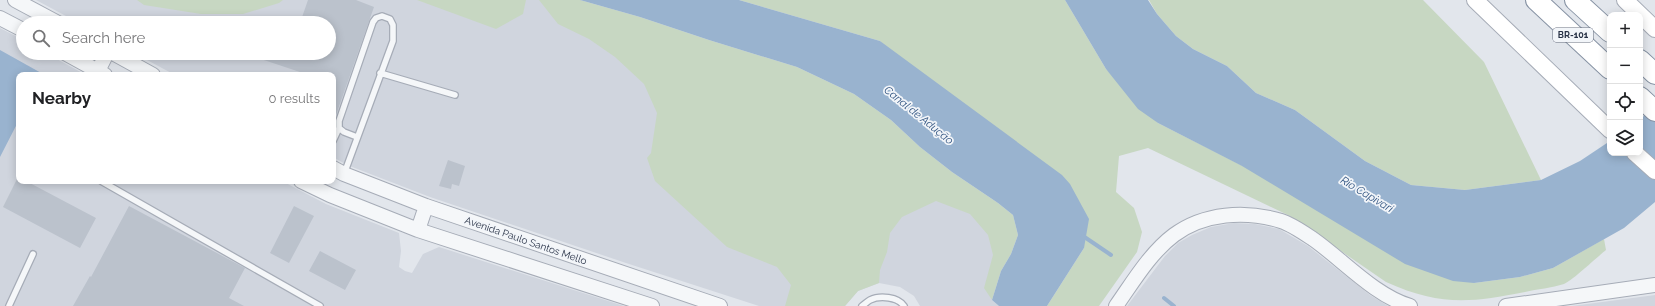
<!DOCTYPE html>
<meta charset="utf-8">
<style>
:root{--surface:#fff;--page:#f6f6f6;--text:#202124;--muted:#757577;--line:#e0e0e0}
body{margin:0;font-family:Raleway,sans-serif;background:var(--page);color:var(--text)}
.controls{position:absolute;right:12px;top:12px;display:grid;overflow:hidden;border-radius:8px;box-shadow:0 2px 10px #0003}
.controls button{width:36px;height:36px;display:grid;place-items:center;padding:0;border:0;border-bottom:1px solid var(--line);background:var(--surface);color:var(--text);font:20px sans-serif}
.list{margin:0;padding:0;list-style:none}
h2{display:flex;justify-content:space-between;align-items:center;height:52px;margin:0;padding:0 16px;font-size:17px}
h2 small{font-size:13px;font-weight:400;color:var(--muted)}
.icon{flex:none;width:22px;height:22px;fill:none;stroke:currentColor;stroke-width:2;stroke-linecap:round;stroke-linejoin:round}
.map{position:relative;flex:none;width:1655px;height:306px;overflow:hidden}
.search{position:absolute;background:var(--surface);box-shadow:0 2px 10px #0003;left:16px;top:16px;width:320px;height:44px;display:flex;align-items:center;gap:10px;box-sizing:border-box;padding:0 14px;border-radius:22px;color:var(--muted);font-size:15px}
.panel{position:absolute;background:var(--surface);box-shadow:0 2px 10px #0003;left:16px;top:72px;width:320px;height:112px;border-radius:8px}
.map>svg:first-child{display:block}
</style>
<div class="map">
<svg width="1655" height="306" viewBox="0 0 1655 306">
<rect width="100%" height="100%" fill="#e2e6ec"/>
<path fill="#d0d5de" d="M36,0h544l418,203 -6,97 7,6h-79l-6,-10 -14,-9 -21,-4 -21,8 -13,15h-86l-133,-43 -196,-66 -83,-32 -14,-8v-82h-158l-41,-22h195v-30h-250z
M0,28l23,12v13h23l40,22h-67v106h263l44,23 73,29 2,18 -2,16 6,4 7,2 11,-19 16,-7 185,59h-624z
M1234,223l21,1 24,5 29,17 62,49 18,11h-261l38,-50 13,-13 14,-8 19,-8z
M1655,295v11h-83z"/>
<path fill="#c7d7c2" d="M137,0h146l-4,3 -36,11h-42l-57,-9z
M417,0h109l-3,14 -27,15z
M539,0h41l60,17 69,23 88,27 57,27 37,26 29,27 32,25 46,31 15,12 5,20 -7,19 -10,17 -9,29 -8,-12 9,-33 -5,-20 -18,-21 -34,-13 -34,16 -12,16 -3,19 -7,18 -1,13 -21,8 -13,15h-60l6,-21 -14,-18 -50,-20 -72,-66 -8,-23 4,-5 6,-40 -13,-29 -29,-27 -26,-18 -31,-15z
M739,0h326l41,69 52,54 316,160 46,-6 33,-9 51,-29 2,11c-9,7 -34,31 -42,34 -12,4 -27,5 -39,8 -55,11 -86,14 -139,-10l-96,-66 -142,-68 -29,8 -3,36 18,16 8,24 -5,20 -38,54h-52l37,-58 -204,-207z
M1149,0h274l61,62 57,118 -76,10 -54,-5 -46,-24 -70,-51 -39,-17 -29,-27 -34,-17 -17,-13 -19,-22z"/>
<path fill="#99b3cf" d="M580,0h159l141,41 182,134 8,9 19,35 -5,29 -37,58h-48l-7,-6 9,-29 10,-17 7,-19 -5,-20 -15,-12 -46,-31 -32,-25 -29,-27 -37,-26 -57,-27 -88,-27 -69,-23z
M1065,0h83l9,14 19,22 17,13 34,17 29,27 39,17 70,51 46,24 54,5 76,-10 39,-19 30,-20v12h30v-33l15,-16v98l-31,26 -71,40 -33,9 -46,6 -21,-2 -48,-17 -163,-98 -84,-43 -20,-14 -32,-40z
M0,50l43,24 -24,1v45l-19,37z"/>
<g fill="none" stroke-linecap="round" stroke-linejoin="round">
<path stroke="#99b3cf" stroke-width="4" d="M1083,236l28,19
M1164,298l10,8"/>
</g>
<path fill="#bbc2cc" d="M308,0h48l18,7 -39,111 -2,-1v-42h-24l-60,-20v-2h80v-30h-29z
M448,160l17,6 -6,20 -7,-2 -1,5 -12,-3z
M18,177l1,4h7l70,37 -16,30 -77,-41z
M129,206l116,62 -16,30 15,8h-171l17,-30 1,1z
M294,206l20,10 -25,47 -19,-10z
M320,251l36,19 -11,20 -36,-19z"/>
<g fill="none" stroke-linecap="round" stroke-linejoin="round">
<g stroke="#a6acb7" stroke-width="8">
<path id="service" d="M380,73l75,22
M333,141l6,-13
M344,174l49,-133v-16l-3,-6 -8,-3 -6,2 -3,4 -34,99v7l5,4 13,5
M101,181l219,125
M9,306l24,-52
M862,306c3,-2 6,-5 8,-6 10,-5 28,-3 34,6"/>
</g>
<g stroke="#a6acb7" stroke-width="16">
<path id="tertiary" d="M15,0l43,23
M0,18l23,12
M65,53l40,22
M113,53l40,22
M98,71l9,-18
M333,168l11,6 82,32 294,100
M301,181l29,14 88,35 234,76
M418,230l8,-24
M1116,306c17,-24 34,-53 58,-71 30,-22 71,-25 107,-14 10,3 23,12 32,18 30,21 61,56 97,67
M1506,306l149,-21"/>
</g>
<g stroke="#a6acb7" stroke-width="18">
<path id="secondary" d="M1475,0l135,130
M1625,0l30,29
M1635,153l20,18"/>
</g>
<g stroke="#8793a4" stroke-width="22">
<path id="motorway" d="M1536,0l74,69
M1575,0l35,32
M1640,60l15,14
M1640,97l15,14"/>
</g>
<use href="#service" stroke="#f5f7f9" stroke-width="5.5"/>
<use href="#tertiary" stroke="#f5f7f9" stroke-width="14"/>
<use href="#secondary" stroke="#fff" stroke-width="16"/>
<use href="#motorway" stroke="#fff" stroke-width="20"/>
</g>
<g text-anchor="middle" stroke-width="3.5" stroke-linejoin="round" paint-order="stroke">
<rect fill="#f2f5f9" stroke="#656c7c" stroke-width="1" x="1553" y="28" width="40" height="14" rx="3"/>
<g font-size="9" font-weight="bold" fill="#283246">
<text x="1573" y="38">BR-101</text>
</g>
<g font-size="10" fill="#283246" stroke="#f2f5f9">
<text transform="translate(526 240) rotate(19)" y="4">Avenida Paulo Santos Mello</text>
</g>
<g font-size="11" font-style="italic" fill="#2d517f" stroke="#f2f5f9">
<text transform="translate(919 115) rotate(39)" y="4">Canal de Adução</text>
<text transform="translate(1367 194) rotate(31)" y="4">Rio Capivari</text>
</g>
</g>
</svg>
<div class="controls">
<button>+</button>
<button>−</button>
<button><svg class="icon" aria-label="locate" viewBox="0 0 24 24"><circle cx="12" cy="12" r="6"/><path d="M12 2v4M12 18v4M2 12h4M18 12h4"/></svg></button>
<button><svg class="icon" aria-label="layers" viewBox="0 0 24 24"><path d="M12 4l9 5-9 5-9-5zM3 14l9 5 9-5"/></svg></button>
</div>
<div class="search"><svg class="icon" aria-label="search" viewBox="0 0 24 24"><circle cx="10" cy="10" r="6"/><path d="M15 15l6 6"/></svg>Search here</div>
<section class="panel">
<h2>Nearby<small>0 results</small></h2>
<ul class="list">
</ul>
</section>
</div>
